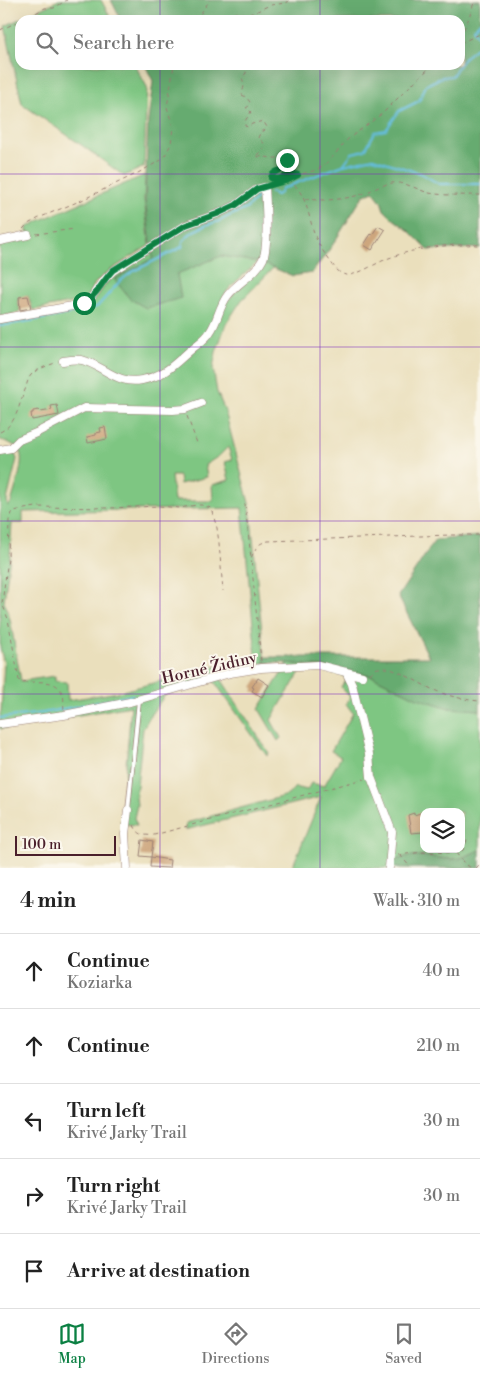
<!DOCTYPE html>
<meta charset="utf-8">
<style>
:root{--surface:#fff;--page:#f2f2f2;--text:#222;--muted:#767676;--line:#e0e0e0;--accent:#0b8043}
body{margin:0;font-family:"Libre Bodoni",serif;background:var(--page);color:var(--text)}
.controls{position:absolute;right:15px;bottom:15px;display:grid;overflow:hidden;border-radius:10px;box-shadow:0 5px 20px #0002}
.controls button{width:45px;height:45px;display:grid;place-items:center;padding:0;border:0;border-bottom:1px solid var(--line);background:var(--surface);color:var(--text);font:25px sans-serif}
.scale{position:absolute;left:15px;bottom:12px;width:101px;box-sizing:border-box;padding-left:5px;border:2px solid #4a1f2b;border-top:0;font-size:14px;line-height:18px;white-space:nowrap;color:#4a1f2b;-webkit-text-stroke:4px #fbf7ec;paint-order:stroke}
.stop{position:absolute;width:15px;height:15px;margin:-11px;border:4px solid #0b8043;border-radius:50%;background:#fff}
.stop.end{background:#0b8043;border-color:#fff;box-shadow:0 1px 5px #0008}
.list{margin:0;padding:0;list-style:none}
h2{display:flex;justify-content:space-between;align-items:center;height:65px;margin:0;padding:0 20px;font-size:21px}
h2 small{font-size:16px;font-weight:400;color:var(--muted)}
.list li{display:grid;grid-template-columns:32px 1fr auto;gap:15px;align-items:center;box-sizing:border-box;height:75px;padding:0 20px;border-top:1px solid var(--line)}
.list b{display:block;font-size:19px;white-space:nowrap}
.list p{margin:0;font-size:16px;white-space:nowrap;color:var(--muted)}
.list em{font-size:16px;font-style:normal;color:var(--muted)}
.icon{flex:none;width:28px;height:28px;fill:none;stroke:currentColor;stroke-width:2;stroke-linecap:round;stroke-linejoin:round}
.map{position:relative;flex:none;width:480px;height:868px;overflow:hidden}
.search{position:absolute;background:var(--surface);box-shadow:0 5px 20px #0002;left:15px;right:15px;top:15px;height:55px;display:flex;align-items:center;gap:12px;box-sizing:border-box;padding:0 18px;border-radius:15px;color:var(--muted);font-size:19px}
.sheet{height:440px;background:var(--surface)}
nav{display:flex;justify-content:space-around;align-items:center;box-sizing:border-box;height:70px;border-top:1px solid var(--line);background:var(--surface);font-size:14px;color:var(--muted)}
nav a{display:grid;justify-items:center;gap:2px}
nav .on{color:var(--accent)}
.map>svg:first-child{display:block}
</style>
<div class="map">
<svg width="480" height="868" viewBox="0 0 480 868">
<rect width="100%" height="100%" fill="#fbf7ec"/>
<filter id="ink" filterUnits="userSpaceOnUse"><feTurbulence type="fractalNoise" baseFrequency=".02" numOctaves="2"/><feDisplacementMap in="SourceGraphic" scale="10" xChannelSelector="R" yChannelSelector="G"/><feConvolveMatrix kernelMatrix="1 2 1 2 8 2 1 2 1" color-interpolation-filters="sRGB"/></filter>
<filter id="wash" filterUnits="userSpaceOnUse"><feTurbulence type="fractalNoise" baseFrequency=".0096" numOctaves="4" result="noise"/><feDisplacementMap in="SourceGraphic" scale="20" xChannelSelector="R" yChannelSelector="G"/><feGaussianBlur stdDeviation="1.12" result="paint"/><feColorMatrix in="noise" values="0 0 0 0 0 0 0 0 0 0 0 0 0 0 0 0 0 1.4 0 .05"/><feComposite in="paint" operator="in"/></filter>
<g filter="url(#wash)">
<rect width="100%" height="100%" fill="#eadfbc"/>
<path fill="#7ec682" stroke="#647256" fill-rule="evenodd" d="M59,0h42l11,20h-92v45h115l12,22 -3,80 -20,9 -44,-32 -58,-40 -17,-78z
M145,175l-1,25 6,45 -41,26 -14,12 -9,17 -53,10 -1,-2 -4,-12 -9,1 -1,4 2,9 -2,3 -18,4v-73l28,-6 -1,-8v-2l12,-7z
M191,228l68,32c-10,12 -25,21 -34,34 -3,4 -4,11 -5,15l41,-46 13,4 -33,34 -15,23 -10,28 -3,16 4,24 8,19 25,96 15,156 -20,2 -29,6 53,82 -2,3 -53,-75 -49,14 -14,19 -8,15 -7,67 1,9 -3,13 3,7 -16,-1 10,-118 -131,23v-16l1,-1 3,-48 -4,-17v-195l10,-2 4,2 3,7 -10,41 1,6 3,-3c3,-12 14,-40 9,-51 -4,-7 -13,-11 -20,-12v-117l63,-9 27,-11 7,-6 15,-23zM228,447l4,13 -7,2 4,18 -17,5 1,16h-39l-3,-25h8l1,8 27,-7 -2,-12 14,-9zM242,508l14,148 -137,36 -51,8 -1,-18 -12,-1v-5l-34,5 -11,-62 -6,-18 6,-45 2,-33h11v-11z
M288,663l60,7 24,6 77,32 31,2v140c-8,3 -18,9 -27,9 -23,0 -42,-10 -63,5v4h-98l29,-71 -136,33 1,-7 102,-28 7,-8 12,3 4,-7 13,3 17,-29 -10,-6 22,-38 -7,-9 4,-7 -9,-10 5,-7 -2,-4 -27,-8 -15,1 -31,51 10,18 -3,3 -19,-32zM424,812h37v37h-37z"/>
<path fill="#66ab70" stroke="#58654e" d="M111,0h369v248l-52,2 -20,-20 -16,-12 -8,-8 -3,-9 -8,-10 -10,5 -31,50 -20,27 -19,3 -32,-13 -40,-7 -44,18 4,24 -35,10 -16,-9 -16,-20 39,-21 -8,-57 3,-80 5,-40 -8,-16h315v-45h-339z
M480,536v174l-31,-2 -32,-10 -45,-22 -24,-6 -60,-7h-23l-1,-6h165l-31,-61 37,-56z
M480,850v18h-90v-4c21,-15 40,-5 63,-5 9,0 19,-6 27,-9z"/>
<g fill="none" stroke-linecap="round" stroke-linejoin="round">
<path stroke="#65bee2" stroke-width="2" d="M480,21l-6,7 6,10
M460,64l5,-7 15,-12
M344,165l29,-7 49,16 17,10h41
M271,192l6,3 3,-2 2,-5 6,-1 6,-3 49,-19 9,-12 13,-3 10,-18 11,-2 13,-19 20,-10 7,-16 16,-8 10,-1 7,-11
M0,326l54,-9 43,-10 23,-26 12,-9 50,-25 1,-6 9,-9 14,-7 14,-4 9,-5 17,-7 14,-14
M0,718l43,-5 90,-18"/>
</g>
<g id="blocks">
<path fill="#cda67d" d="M378,226l7,4 -13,20 -8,-5 7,-11 1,1z
M28,296l3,12 -11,2 -1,-13z
M57,405l2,10 -27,5 -1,-7h2v-2l6,-1 2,2 11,-2 -1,-4z
M105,427l2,12 -19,4 -1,-6 9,-2v-2l5,-1 -1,-4z
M258,678l11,7 -7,12 -10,-6 2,-3 -2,-1z
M424,812v20l-13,1 -3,-18 6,-2v2z
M142,840l11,2 -2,15 -11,-1z
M151,857l19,3 -1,8 -19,-1z"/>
</g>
</g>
<g filter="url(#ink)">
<use href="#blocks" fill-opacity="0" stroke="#9a7f74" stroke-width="1"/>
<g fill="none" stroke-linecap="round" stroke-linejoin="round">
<g stroke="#9a7f74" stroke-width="5.5">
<path id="service" d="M128,810l11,-110"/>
</g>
<g stroke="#9a7f74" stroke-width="9">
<path id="minor" d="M0,241l28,-6
M0,319l78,-14 9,-4 4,-3 11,-16 11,-11 31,-20 42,-26 31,-11 19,-9 21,-16 8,-2c1,16 4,58 -2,72 -7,15 -25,23 -35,36 -9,11 -10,26 -18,37 -4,7 -11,11 -17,16 -18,15 -26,27 -51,32 -25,5 -38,-14 -60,-20 -6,-1 -13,0 -19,1
M0,450l11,-2 8,-8 17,-7 48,-25 89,2 12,-1 16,-6
M346,672l6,12 17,70 2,23 21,55 -3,36
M0,724l64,-9 66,-13 100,-29 31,-5 57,-3 44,11
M127,868l-2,-34 3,-24"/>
</g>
<path stroke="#9a7f74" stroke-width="1" stroke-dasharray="4 4" stroke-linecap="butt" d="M22,20l23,-12h9l13,-8
M196,20l14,-20
M232,20l-2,-3c6,-8 10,-3 18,-3 9,-1 15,-7 23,-9 6,-1 11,-1 17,-3l1,-2
M0,30l20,-9
M460,37l8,-17 7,-20
M460,43l20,-9
M242,65l4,6v2c-6,7 -3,4 -2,12 0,3 -2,7 -2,10l4,2 4,5 -1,4 -3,2 5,4 -6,9v5l3,1 4,-3 11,-3 4,6 -3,4h-3l-3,7 5,4 3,5 -10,10c9,-2 18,4 27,-1l4,5 1,2 -2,5c-5,3 -13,2 -15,10 7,3 14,-1 20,-5l7,2
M288,180c20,12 20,39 28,58 3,8 9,16 14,23 5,7 10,15 20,14 11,-2 28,-13 39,-17 30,-11 60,-14 91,-13
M273,185l15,-5 13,-6 16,-4 12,-9 19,-22 35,-26 30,-30 20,-18
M305,199c17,2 37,1 54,-4 11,-3 21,-10 33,-12 12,-2 26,7 37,10 17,3 35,2 51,2
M23,229l5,-5 13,-7 41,-17 56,-27 25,-14 8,-15 2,-17 -6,-20 7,-42
M36,234l39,-5
M187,416l10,27
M0,432c17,-8 18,-26 25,-42 2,-5 2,-10 6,-15 6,-6 16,-9 24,-12
M245,504l6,54
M261,661l-10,-103c5,-10 5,-14 17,-17l183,-6h29
M370,674c2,-2 5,-6 9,-6 14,-3 42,17 55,22 14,6 31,10 46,11
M64,709c-1,-6 1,-11 -2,-16 -5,-15 -27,-11 -40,-10l-3,-3 -11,-61 -6,-16 6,-44 1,-39 4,-9 23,-4 73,1 51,-2 20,2 16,-3h6l9,3 6,20 2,15 4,48
M134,825c4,10 10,11 20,10l210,-56
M456,853l7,9 8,6
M398,855l26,-3 32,1 7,-3 4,-10
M400,855l11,13
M476,868l4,-4"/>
<use href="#service" stroke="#fff" stroke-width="4"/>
<use href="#minor" stroke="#fff" stroke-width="8"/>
</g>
</g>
<g fill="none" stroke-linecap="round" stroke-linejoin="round" filter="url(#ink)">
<path stroke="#0b8043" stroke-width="6" d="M84,303c13,-7 19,-23 29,-33l73,-45 31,-11 19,-9 21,-16 31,-9 10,-5 -7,-2c-6,4 -13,8 -20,5 2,-8 10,-7 15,-10l2,-5 -1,-3"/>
</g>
<path fill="none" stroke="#7b2cbf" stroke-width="1" stroke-opacity="0.55" d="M160,0v20M320,0v20M160,65v803M320,65v803M0,174h480M0,347h480M0,521h480M0,694h480"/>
<g text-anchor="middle" stroke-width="4" stroke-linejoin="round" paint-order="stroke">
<g font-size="16" fill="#4a1f2b" stroke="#fbf7ec">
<text transform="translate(209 667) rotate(-13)" y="6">Horné Židiny</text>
</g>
</g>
</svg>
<div class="controls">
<button><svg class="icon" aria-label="layers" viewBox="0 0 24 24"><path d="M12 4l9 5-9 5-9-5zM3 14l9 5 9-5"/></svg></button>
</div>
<div class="scale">100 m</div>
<div class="stop" style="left:84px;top:303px"></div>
<div class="stop end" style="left:287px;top:160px"></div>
<div class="search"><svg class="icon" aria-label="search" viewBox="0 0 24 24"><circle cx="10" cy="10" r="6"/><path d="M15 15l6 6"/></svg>Search here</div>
</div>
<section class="sheet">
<h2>4 min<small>Walk · 310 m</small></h2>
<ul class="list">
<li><svg class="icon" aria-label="ahead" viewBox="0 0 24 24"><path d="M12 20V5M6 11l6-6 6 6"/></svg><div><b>Continue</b><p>Koziarka</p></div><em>40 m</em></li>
<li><svg class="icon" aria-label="ahead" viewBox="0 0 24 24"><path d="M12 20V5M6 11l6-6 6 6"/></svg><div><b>Continue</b></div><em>210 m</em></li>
<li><svg class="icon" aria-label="left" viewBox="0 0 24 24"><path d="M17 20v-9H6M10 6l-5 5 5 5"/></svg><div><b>Turn left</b><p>Krivé Jarky Trail</p></div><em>30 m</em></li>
<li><svg class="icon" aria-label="right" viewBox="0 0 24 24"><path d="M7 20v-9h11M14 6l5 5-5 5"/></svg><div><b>Turn right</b><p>Krivé Jarky Trail</p></div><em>30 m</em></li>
<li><svg class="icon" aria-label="arrive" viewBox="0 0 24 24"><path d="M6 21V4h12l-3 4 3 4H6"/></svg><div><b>Arrive at destination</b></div></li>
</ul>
</section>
<nav>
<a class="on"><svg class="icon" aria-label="map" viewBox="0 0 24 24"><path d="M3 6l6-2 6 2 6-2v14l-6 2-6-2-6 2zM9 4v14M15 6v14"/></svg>Map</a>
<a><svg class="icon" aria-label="directions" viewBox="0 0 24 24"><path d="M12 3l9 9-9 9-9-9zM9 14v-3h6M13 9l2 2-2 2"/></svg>Directions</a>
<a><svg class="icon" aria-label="saved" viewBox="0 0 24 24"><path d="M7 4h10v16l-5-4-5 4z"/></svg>Saved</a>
</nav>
